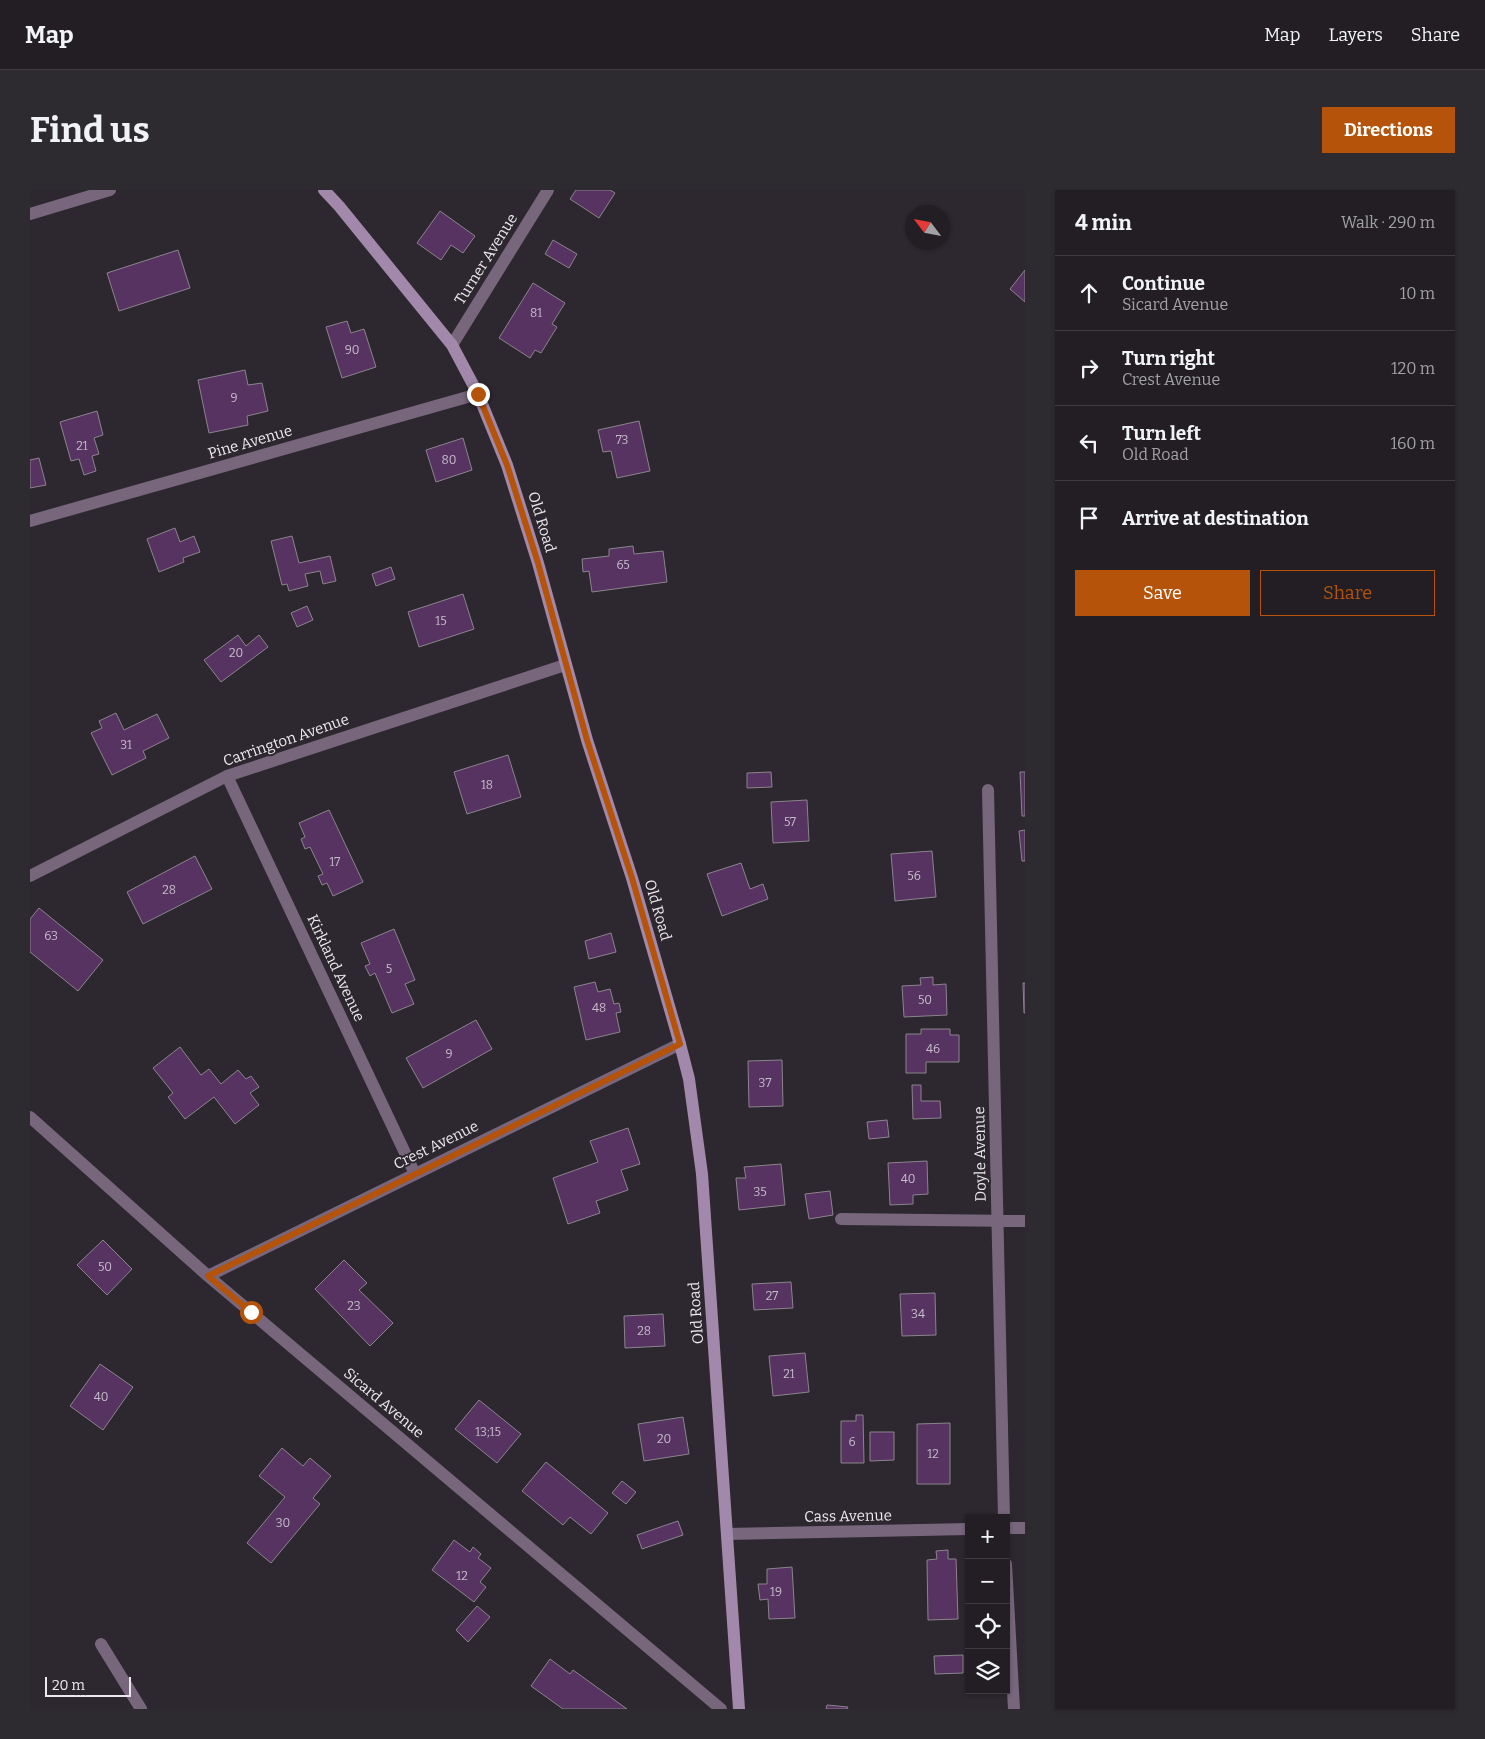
<!DOCTYPE html>
<meta charset="utf-8">
<style>
:root{--surface:#221e23;--page:#2e2b30;--text:#f1f3f6;--muted:#a2a2a6;--line:#3f3c41;--accent:#b45309}
body{margin:0;font-family:Bitter,serif;background:var(--page);color:var(--text)}
.controls{position:absolute;right:15px;bottom:15px;display:grid;overflow:hidden;border-radius:0px;box-shadow:0 1px 4px #0004}
.controls button{width:45px;height:45px;display:grid;place-items:center;padding:0;border:0;border-bottom:1px solid var(--line);background:var(--surface);color:var(--text);font:25px sans-serif}
.compass{position:absolute;left:875px;top:15px;width:45px;height:45px;border-radius:50%;background:var(--surface);box-shadow:0 1px 4px #0004;rotate:302deg}
.scale{position:absolute;left:15px;bottom:12px;width:86px;box-sizing:border-box;padding-left:5px;border:2px solid #ece8ed;border-top:0;font-size:14px;line-height:18px;white-space:nowrap;color:#ece8ed;-webkit-text-stroke:4px #2d282f;paint-order:stroke}
.stop{position:absolute;width:15px;height:15px;margin:-11px;border:4px solid #b45309;border-radius:50%;background:#fff}
.stop.end{background:#b45309;border-color:#fff;box-shadow:0 1px 5px #0008}
.list{margin:0;padding:0;list-style:none}
h2{display:flex;justify-content:space-between;align-items:center;height:65px;margin:0;padding:0 20px;font-size:21px}
h2 small{font-size:16px;font-weight:400;color:var(--muted)}
.list li{display:grid;grid-template-columns:32px 1fr auto;gap:15px;align-items:center;box-sizing:border-box;height:75px;padding:0 20px;border-top:1px solid var(--line)}
.list b{display:block;font-size:19px;white-space:nowrap}
.list p{margin:0;font-size:16px;white-space:nowrap;color:var(--muted)}
.list em{font-size:16px;font-style:normal;color:var(--muted)}
.actions{display:flex;gap:10px;padding:15px 20px}
.actions a{flex:1;padding:11px 0;border:1px solid var(--accent);border-radius:0px;text-align:center;font-size:18px;color:var(--accent)}
.actions .main{background:var(--accent);color:#fff}
.icon{flex:none;width:28px;height:28px;fill:none;stroke:currentColor;stroke-width:2;stroke-linecap:round;stroke-linejoin:round}
.map{position:relative;flex:none;width:995px;height:1519px;overflow:hidden;border-radius:0px}
header{display:flex;align-items:center;gap:30px;box-sizing:border-box;height:70px;padding:0 25px;background:var(--surface);border-bottom:1px solid var(--line)}
header strong{font-size:24px}
nav{display:flex;gap:28px;margin-inline-start:auto;font-size:18px}
.intro{display:flex;align-items:center;justify-content:space-between;box-sizing:border-box;height:120px;padding:0 30px}
h1{margin:0;font-size:35px}
.button{padding:12px 22px;border-radius:0px;background:var(--accent);color:#fff;font-size:18px;font-weight:700}
main{display:flex;gap:30px;padding:0 30px}
aside{flex:1;background:var(--surface);border-radius:0px;box-shadow:0 1px 4px #0004}
.map>svg:first-child{display:block}
</style>
<header>
<strong>Map</strong>
<nav><a>Map</a><a>Layers</a><a>Share</a></nav>
</header>
<div class="intro"><h1>Find us</h1><a class="button">Directions</a></div>
<main>
<div class="map">
<svg width="995" height="1519" viewBox="0 0 995 1519">
<rect width="100%" height="100%" fill="#2d282f"/>
<path fill="#563360" stroke="#8b848d" d="M546,0h34l5,3 -16,25 -29,-19z
M410,21l35,25 -12,17 -12,-8 -10,15 -24,-17z
M523,50l24,14 -8,14 -24,-14z
M148,60l12,38 -71,23 -12,-38z
M995,80v32l-15,-13z
M503,93l32,20 -13,21 5,3 -16,26 -6,-3 -5,8 -31,-20z
M317,131l4,12 13,-4 12,38 -34,11 -16,-51z
M215,180l3,15 14,-2 6,28 -21,5 1,9 -39,8 -11,-53z
M67,221l6,24 -9,3 5,16 -7,2 4,15 -12,4 -5,-16 -8,2 -11,-39z
M609,231l11,50 -33,7 -6,-27 -8,1 -5,-22z
M433,248l9,32 -36,12 -10,-32z
M9,268l7,27 -16,3v-28z
M145,338l5,14 14,-6 6,16 -17,6 1,4 -25,10 -12,-33z
M262,346l7,27 31,-7 6,25 -13,3 -3,-13 -15,3 3,12 -19,5 -2,-7 -5,1 -11,-44z
M603,356l1,8 29,-3 4,31 -75,10 -3,-21 -6,1 -1,-13 27,-3v-7z
M361,377l4,12 -19,7 -4,-12z
M433,404l11,35 -55,18 -11,-35z
M277,416l6,14 -16,7 -6,-14z
M208,445l8,11 13,-11 9,12 -47,35 -17,-22z
M86,523l8,17 33,-16 12,24 -26,13 3,7 -34,17 -21,-42 11,-5 -3,-7z
M478,565l13,42 -54,17 -13,-42z
M741,582l1,15 -25,1v-15z
M990,582h5v44h-3z
M777,610l2,41 -36,2 -2,-41z
M299,620l34,72 -30,14 -6,-13 -5,2 -4,-9 5,-2 -13,-27 -5,2 -4,-10 4,-2 -6,-14z
M995,640v31h-3l-3,-30z
M902,661l4,46 -41,4 -4,-47z
M165,666l17,33 -69,35 -16,-32z
M711,673l9,26 13,-5 5,15 -46,17 -15,-42z
M9,718l64,52 -25,31 -48,-39v-33z
M364,739l21,51 -10,4 9,20 -22,9 -17,-40 -5,3 -5,-10 5,-2 -9,-21z
M581,743l5,19 -27,7 -4,-18z
M903,787v8l13,-1 1,31 -43,2 -2,-31 19,-1 -1,-7z
M565,792l3,10 12,-3 4,15 5,-1 2,9 -5,1 4,19 -34,8 -12,-53z
M993,793h2v30h-1z
M446,830l16,29 -69,39 -17,-30z
M891,839h29v6h9v27h-33v11h-20v-39h15z
M150,857l21,28 8,-6 12,15 17,-14 8,9 5,-3 8,11 -9,6 9,12 -24,19 -21,-27 -29,22 -17,-22 5,-4 -20,-25z
M752,870l1,46 -34,1 -1,-46z
M882,895h9v16h19l1,17 -28,1z
M857,930l2,17 -20,2 -2,-17z
M598,938l12,36 -19,6 7,20 -32,11 4,12 -32,11 -15,-46 45,-16 -8,-21z
M897,971l1,33 -15,1v9l-23,1 -2,-42z
M751,974l4,41 -46,5 -3,-32h10l-2,-11z
M800,1001l3,24 -24,4 -4,-25z
M73,1050l29,29 -25,26 -30,-30z
M314,1070l23,23 -8,7 34,33 -23,23 -55,-57z
M761,1092l2,26 -39,2 -2,-26z
M905,1103l1,42 -34,1 -2,-42z
M633,1124l2,32 -40,2 -1,-32z
M775,1163l4,39 -36,4 -4,-40z
M70,1174l33,23 -30,43 -33,-24z
M449,1210l42,34 -24,29 -42,-34z
M826,1225h7l1,48h-23v-42h15z
M653,1227l6,37 -45,7 -6,-37z
M920,1233v61h-33v-60z
M840,1242h24v28l-24,1z
M252,1258l21,18 7,-8 21,18 -18,22 7,6 -49,59 -24,-20 38,-46 -26,-21z
M516,1272l62,51 -17,21 -21,-17 -7,8 -41,-34z
M592,1291l14,11 -10,12 -14,-11z
M648,1331l5,14 -41,14 -5,-14z
M424,1350l16,12 3,-5 8,7 -3,4 13,10 -11,14 6,5 -12,15 -42,-32z
M918,1360v9h8l2,60 -30,1 -1,-60 10,-1 -1,-8z
M762,1377l3,51 -26,1 -1,-20 -8,1 -2,-16h9v-15z
M447,1416l13,11 -22,25 -12,-12z
M933,1465v18l-28,1 -1,-18z
M520,1469l20,15 3,-4 54,39h-64l-32,-23z
M797,1515l21,2 -1,2h-21z"/>
<g fill="none" stroke-linecap="round" stroke-linejoin="round">
<path stroke="#77667c" stroke-width="12" d="M71,1454l40,65"/>
<path stroke="#77667c" stroke-width="12" d="M0,24l80,-24
M422,155l96,-155
M0,331l448,-127
M197,586l188,398
M958,600l16,728
M0,686l197,-100 338,-111
M0,927l178,159 513,433
M811,1029l184,2
M178,1086l472,-232
M976,1338h19
M697,1344l242,-5
M976,1374l8,145"/>
<path stroke="#a288aa" stroke-width="12" d="M294,0l15,16 113,139 26,49 29,71 31,98 49,177 45,138 48,166 9,35 13,95 37,535"/>
</g>
<g fill="none" stroke-linecap="round" stroke-linejoin="round">
<path stroke="#b45309" stroke-width="6" d="M221,1122l-43,-36 472,-232 -48,-166 -45,-138 -49,-177 -31,-98 -29,-71"/>
</g>
<g text-anchor="middle" stroke-width="4" stroke-linejoin="round" paint-order="stroke">
<g font-size="12" fill="#c6bbca">
<text x="506" y="127">81</text>
<text x="322" y="164">90</text>
<text x="204" y="212">9</text>
<text x="592" y="254">73</text>
<text x="52" y="260">21</text>
<text x="419" y="274">80</text>
<text x="593" y="379">65</text>
<text x="411" y="435">15</text>
<text x="206" y="467">20</text>
<text x="96" y="559">31</text>
<text x="457" y="599">18</text>
<text x="760" y="636">57</text>
<text x="305" y="676">17</text>
<text x="884" y="690">56</text>
<text x="139" y="704">28</text>
<text x="21" y="750">63</text>
<text x="359" y="783">5</text>
<text x="895" y="814">50</text>
<text x="569" y="822">48</text>
<text x="903" y="863">46</text>
<text x="419" y="868">9</text>
<text x="735" y="897">37</text>
<text x="878" y="993">40</text>
<text x="730" y="1006">35</text>
<text x="75" y="1081">50</text>
<text x="742" y="1110">27</text>
<text x="324" y="1120">23</text>
<text x="888" y="1128">34</text>
<text x="614" y="1145">28</text>
<text x="759" y="1188">21</text>
<text x="71" y="1211">40</text>
<text x="458" y="1246">13;15</text>
<text x="634" y="1253">20</text>
<text x="822" y="1256">6</text>
<text x="903" y="1268">12</text>
<text x="253" y="1337">30</text>
<text x="432" y="1390">12</text>
<text x="746" y="1406">19</text>
</g>
<g font-size="15" fill="#ece8ed" stroke="#2d282f">
<text transform="translate(456 69) rotate(-58)" y="5">Turner Avenue</text>
<text transform="translate(220 252) rotate(-16)" y="5">Pine Avenue</text>
<text transform="translate(512 332) rotate(73)" y="5">Old Road</text>
<text transform="translate(256 550) rotate(-19)" y="5">Carrington Avenue</text>
<text transform="translate(628 720) rotate(74)" y="5">Old Road</text>
<text transform="translate(306 778) rotate(65)" y="5">Kirkland Avenue</text>
<text transform="translate(406 955) rotate(-26)" y="5">Crest Avenue</text>
<text transform="translate(950 964) rotate(-91)" y="5">Doyle Avenue</text>
<text transform="translate(666 1123) rotate(-94)" y="5">Old Road</text>
<text transform="translate(354 1213) rotate(40)" y="5">Sicard Avenue</text>
<text transform="translate(818 1326) rotate(-1)" y="5">Cass Avenue</text>
</g>
</g>
</svg>
<div class="controls">
<button>+</button>
<button>−</button>
<button><svg class="icon" aria-label="locate" viewBox="0 0 24 24"><circle cx="12" cy="12" r="6"/><path d="M12 2v4M12 18v4M2 12h4M18 12h4"/></svg></button>
<button><svg class="icon" aria-label="layers" viewBox="0 0 24 24"><path d="M12 4l9 5-9 5-9-5zM3 14l9 5 9-5"/></svg></button>
</div>
<svg class="compass" viewBox="-18 -18 36 36"><path d="M0-13l5 13h-10z" fill="#e53935"/><path d="M0 13l5-13h-10z" fill="#a2a2a6"/></svg>
<div class="scale">20 m</div>
<div class="stop" style="left:221px;top:1122px"></div>
<div class="stop end" style="left:448px;top:204px"></div>
</div>
<aside>
<h2>4 min<small>Walk · 290 m</small></h2>
<ul class="list">
<li><svg class="icon" aria-label="ahead" viewBox="0 0 24 24"><path d="M12 20V5M6 11l6-6 6 6"/></svg><div><b>Continue</b><p>Sicard Avenue</p></div><em>10 m</em></li>
<li><svg class="icon" aria-label="right" viewBox="0 0 24 24"><path d="M7 20v-9h11M14 6l5 5-5 5"/></svg><div><b>Turn right</b><p>Crest Avenue</p></div><em>120 m</em></li>
<li><svg class="icon" aria-label="left" viewBox="0 0 24 24"><path d="M17 20v-9H6M10 6l-5 5 5 5"/></svg><div><b>Turn left</b><p>Old Road</p></div><em>160 m</em></li>
<li><svg class="icon" aria-label="arrive" viewBox="0 0 24 24"><path d="M6 21V4h12l-3 4 3 4H6"/></svg><div><b>Arrive at destination</b></div></li>
</ul>
<div class="actions"><a class="main">Save</a><a>Share</a></div>
</aside>
</main>
